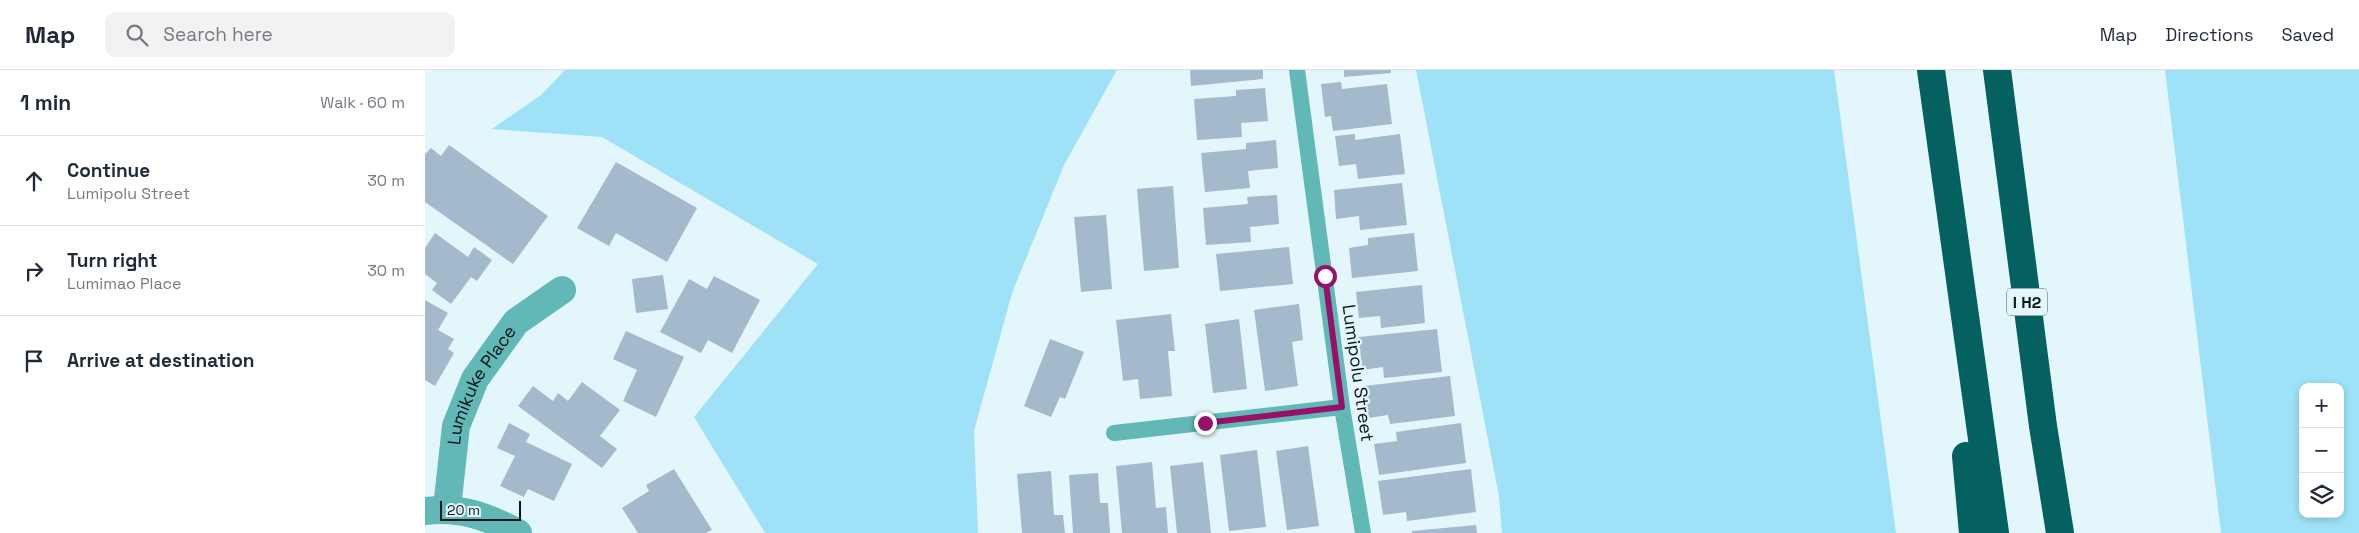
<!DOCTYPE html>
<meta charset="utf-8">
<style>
:root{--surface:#fff;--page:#f2f2f3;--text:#1f2937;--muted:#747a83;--line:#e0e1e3}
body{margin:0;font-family:"Space Grotesk",sans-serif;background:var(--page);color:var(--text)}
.controls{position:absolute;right:15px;bottom:15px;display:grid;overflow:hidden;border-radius:10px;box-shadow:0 2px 8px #0003}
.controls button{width:45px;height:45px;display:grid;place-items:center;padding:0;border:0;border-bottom:1px solid var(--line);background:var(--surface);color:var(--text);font:25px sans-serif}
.scale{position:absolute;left:15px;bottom:12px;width:81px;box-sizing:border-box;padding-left:5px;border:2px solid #091518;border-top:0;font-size:14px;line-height:18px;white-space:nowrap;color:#091518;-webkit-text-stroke:4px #e3f6fc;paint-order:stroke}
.stop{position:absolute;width:15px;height:15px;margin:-11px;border:4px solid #961167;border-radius:50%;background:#fff}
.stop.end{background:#961167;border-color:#fff;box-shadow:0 1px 5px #0008}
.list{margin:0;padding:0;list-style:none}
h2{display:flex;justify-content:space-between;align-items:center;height:65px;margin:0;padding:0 20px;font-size:21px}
h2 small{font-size:16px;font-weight:400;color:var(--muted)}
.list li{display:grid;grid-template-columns:32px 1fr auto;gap:15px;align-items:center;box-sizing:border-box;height:90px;padding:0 20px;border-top:1px solid var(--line)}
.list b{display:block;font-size:19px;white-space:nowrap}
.list p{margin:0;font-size:16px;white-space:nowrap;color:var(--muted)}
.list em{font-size:16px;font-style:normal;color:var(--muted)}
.icon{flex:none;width:28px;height:28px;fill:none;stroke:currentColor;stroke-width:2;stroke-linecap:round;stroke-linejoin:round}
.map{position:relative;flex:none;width:1934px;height:463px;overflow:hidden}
header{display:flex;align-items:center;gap:30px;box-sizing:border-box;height:70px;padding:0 25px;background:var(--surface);border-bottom:1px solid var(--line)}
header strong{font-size:24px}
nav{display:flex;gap:28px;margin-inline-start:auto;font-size:18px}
.search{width:350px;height:45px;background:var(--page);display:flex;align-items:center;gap:12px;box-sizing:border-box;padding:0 18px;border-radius:10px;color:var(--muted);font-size:19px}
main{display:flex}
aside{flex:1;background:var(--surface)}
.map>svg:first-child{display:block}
</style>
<header>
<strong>Map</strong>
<div class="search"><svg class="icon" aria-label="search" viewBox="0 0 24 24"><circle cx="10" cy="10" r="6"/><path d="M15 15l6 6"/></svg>Search here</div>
<nav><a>Map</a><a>Directions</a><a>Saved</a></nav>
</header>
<main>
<aside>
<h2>1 min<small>Walk · 60 m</small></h2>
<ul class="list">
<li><svg class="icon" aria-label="ahead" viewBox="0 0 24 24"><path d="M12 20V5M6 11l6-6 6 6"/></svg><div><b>Continue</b><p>Lumipolu Street</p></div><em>30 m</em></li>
<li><svg class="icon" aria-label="right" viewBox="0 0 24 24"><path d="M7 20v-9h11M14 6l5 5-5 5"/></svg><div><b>Turn right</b><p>Lumimao Place</p></div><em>30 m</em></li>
<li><svg class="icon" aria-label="arrive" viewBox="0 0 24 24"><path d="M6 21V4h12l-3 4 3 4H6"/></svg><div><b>Arrive at destination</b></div></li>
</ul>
</aside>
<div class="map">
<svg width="1934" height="463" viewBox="0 0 1934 463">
<rect width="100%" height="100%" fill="#e3f6fc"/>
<path fill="#9fe2f7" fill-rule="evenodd" d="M140,0h552l-53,95 -52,128 -38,138 4,102h-213l-71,-116 124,-153 -216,-127 -110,-8 49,-34z
M991,0h418l62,463h-394l-3,-37z
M1740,0h194v463h-138zM1878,317h37v127h-37z"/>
<path fill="#a3b9cc" d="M765,0h73v9l-72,7z
M919,0h47v3l-47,4z
M916,12l1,7 45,-5 5,40 -59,7 -2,-15 -6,1 -4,-33z
M840,18l3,33 -27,2 1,14 -45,3 -3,-41 42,-3v-6z
M930,64v6l45,-6 5,40 -47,5 -2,-15 -17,2 -4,-30z
M851,70l2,28 -30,3 2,17 -45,4 -4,-39 45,-4v-6z
M24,75l99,71 -35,48 -88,-62v-48l6,-6 10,8z
M191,92l81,46 -30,54 -51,-29 -7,13 -32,-18z
M977,113l5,42 -47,5 -1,-14 -23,3 -2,-29z
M748,116l6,82 -35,3 -7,-82z
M852,125l2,29 -29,3 1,15 -45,3 -3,-37 45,-4 -1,-7z
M681,145l6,74 -31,3 -7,-75z
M10,163l33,24 6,-10 18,13 -15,21 -6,-4 -20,27 -19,-14 5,-7 -12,-9v-26z
M989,163l4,38 -66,7 -3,-30 19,-3v-7z
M864,177l4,37 -73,7 -4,-37z
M238,205l5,34 -32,4 -4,-34z
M289,206l46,24 -28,53 -24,-13 -7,13 -41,-21 29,-53 18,10z
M997,215l3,38 -44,5 -1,-12 -21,2 -3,-26z
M0,230l23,13 -10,17 16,9 -6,10 6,4 -19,33 -10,-6z
M874,234l4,36 -11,2 6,44 -33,5 -11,-81z
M746,244l4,37h-7l4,45 -32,3 -2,-20 -15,2 -7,-61z
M814,249l8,70 -34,4 -8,-69z
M1012,259l5,43 -58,6 -1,-11 -21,3 -3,-33z
M201,261l58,26 -28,60 -33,-16 14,-31 -24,-11z
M625,269l34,13 -19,47 -5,-2 -9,20 -27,-11z
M1025,306l5,40 -65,8 -2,-9 -20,3 -4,-32z
M157,312l38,28 -20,26 17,13 -15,19 -84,-62 15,-20 20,15 5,-8 10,8z
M84,353l21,11 -4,8 46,22 -18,37 -26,-12 -4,8 -24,-11 15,-30 -18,-8z
M1036,353l5,40 -87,12 -5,-31 23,-3 -1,-9z
M883,376l11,80 -32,4 -11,-79z
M832,380l9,77 -37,4 -9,-76z
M727,392l4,46 10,-1 2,26h-46l-6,-67z
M778,392l8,71h-34l-7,-67z
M249,399l38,61 -6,3h-68l-16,-25 27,-17 -3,-6z
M1046,399l5,43 -69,9 -1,-9 -23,3 -5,-34z
M626,401l3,44h9l2,18h-43l-5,-59z
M673,403l2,30h8l2,30h-37l-4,-58z
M1051,455l1,8h-65v-2z"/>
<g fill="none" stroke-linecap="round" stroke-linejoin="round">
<path stroke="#61b8b6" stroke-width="16" d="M872,0l45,337 21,126
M689,363l228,-26"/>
<g stroke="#61b8b6" stroke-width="28">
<path id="s1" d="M22,438l9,-82 19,-47 41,-57 46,-32"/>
<path d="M0,441c37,-4 61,5 93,22"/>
</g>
<path stroke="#05615f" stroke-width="28" d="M1506,0l64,463
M1572,0l46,356 17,107
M1541,386l7,77"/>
</g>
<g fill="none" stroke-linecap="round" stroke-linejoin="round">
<path stroke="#961167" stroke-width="6" d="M780,353l137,-16 -17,-131"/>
</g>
<g text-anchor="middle" stroke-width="4.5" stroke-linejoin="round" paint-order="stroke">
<rect fill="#e3f6fc" stroke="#4a585c" stroke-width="1" x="1582" y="218.5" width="40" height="27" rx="4"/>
<g font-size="16" font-weight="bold" fill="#091518">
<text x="1602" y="238">I H2</text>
</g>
<g font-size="18" fill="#091518" stroke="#e3f6fc">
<text transform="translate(933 303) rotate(82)" y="6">Lumipolu Street</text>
<text dy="6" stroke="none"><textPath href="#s1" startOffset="130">Lumikuke Place</textPath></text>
</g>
</g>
</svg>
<div class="controls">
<button>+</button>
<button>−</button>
<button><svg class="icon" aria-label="layers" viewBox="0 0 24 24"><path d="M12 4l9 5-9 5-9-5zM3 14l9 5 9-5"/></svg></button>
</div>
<div class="scale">20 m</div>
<div class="stop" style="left:900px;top:206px"></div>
<div class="stop end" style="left:780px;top:353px"></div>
</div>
</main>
